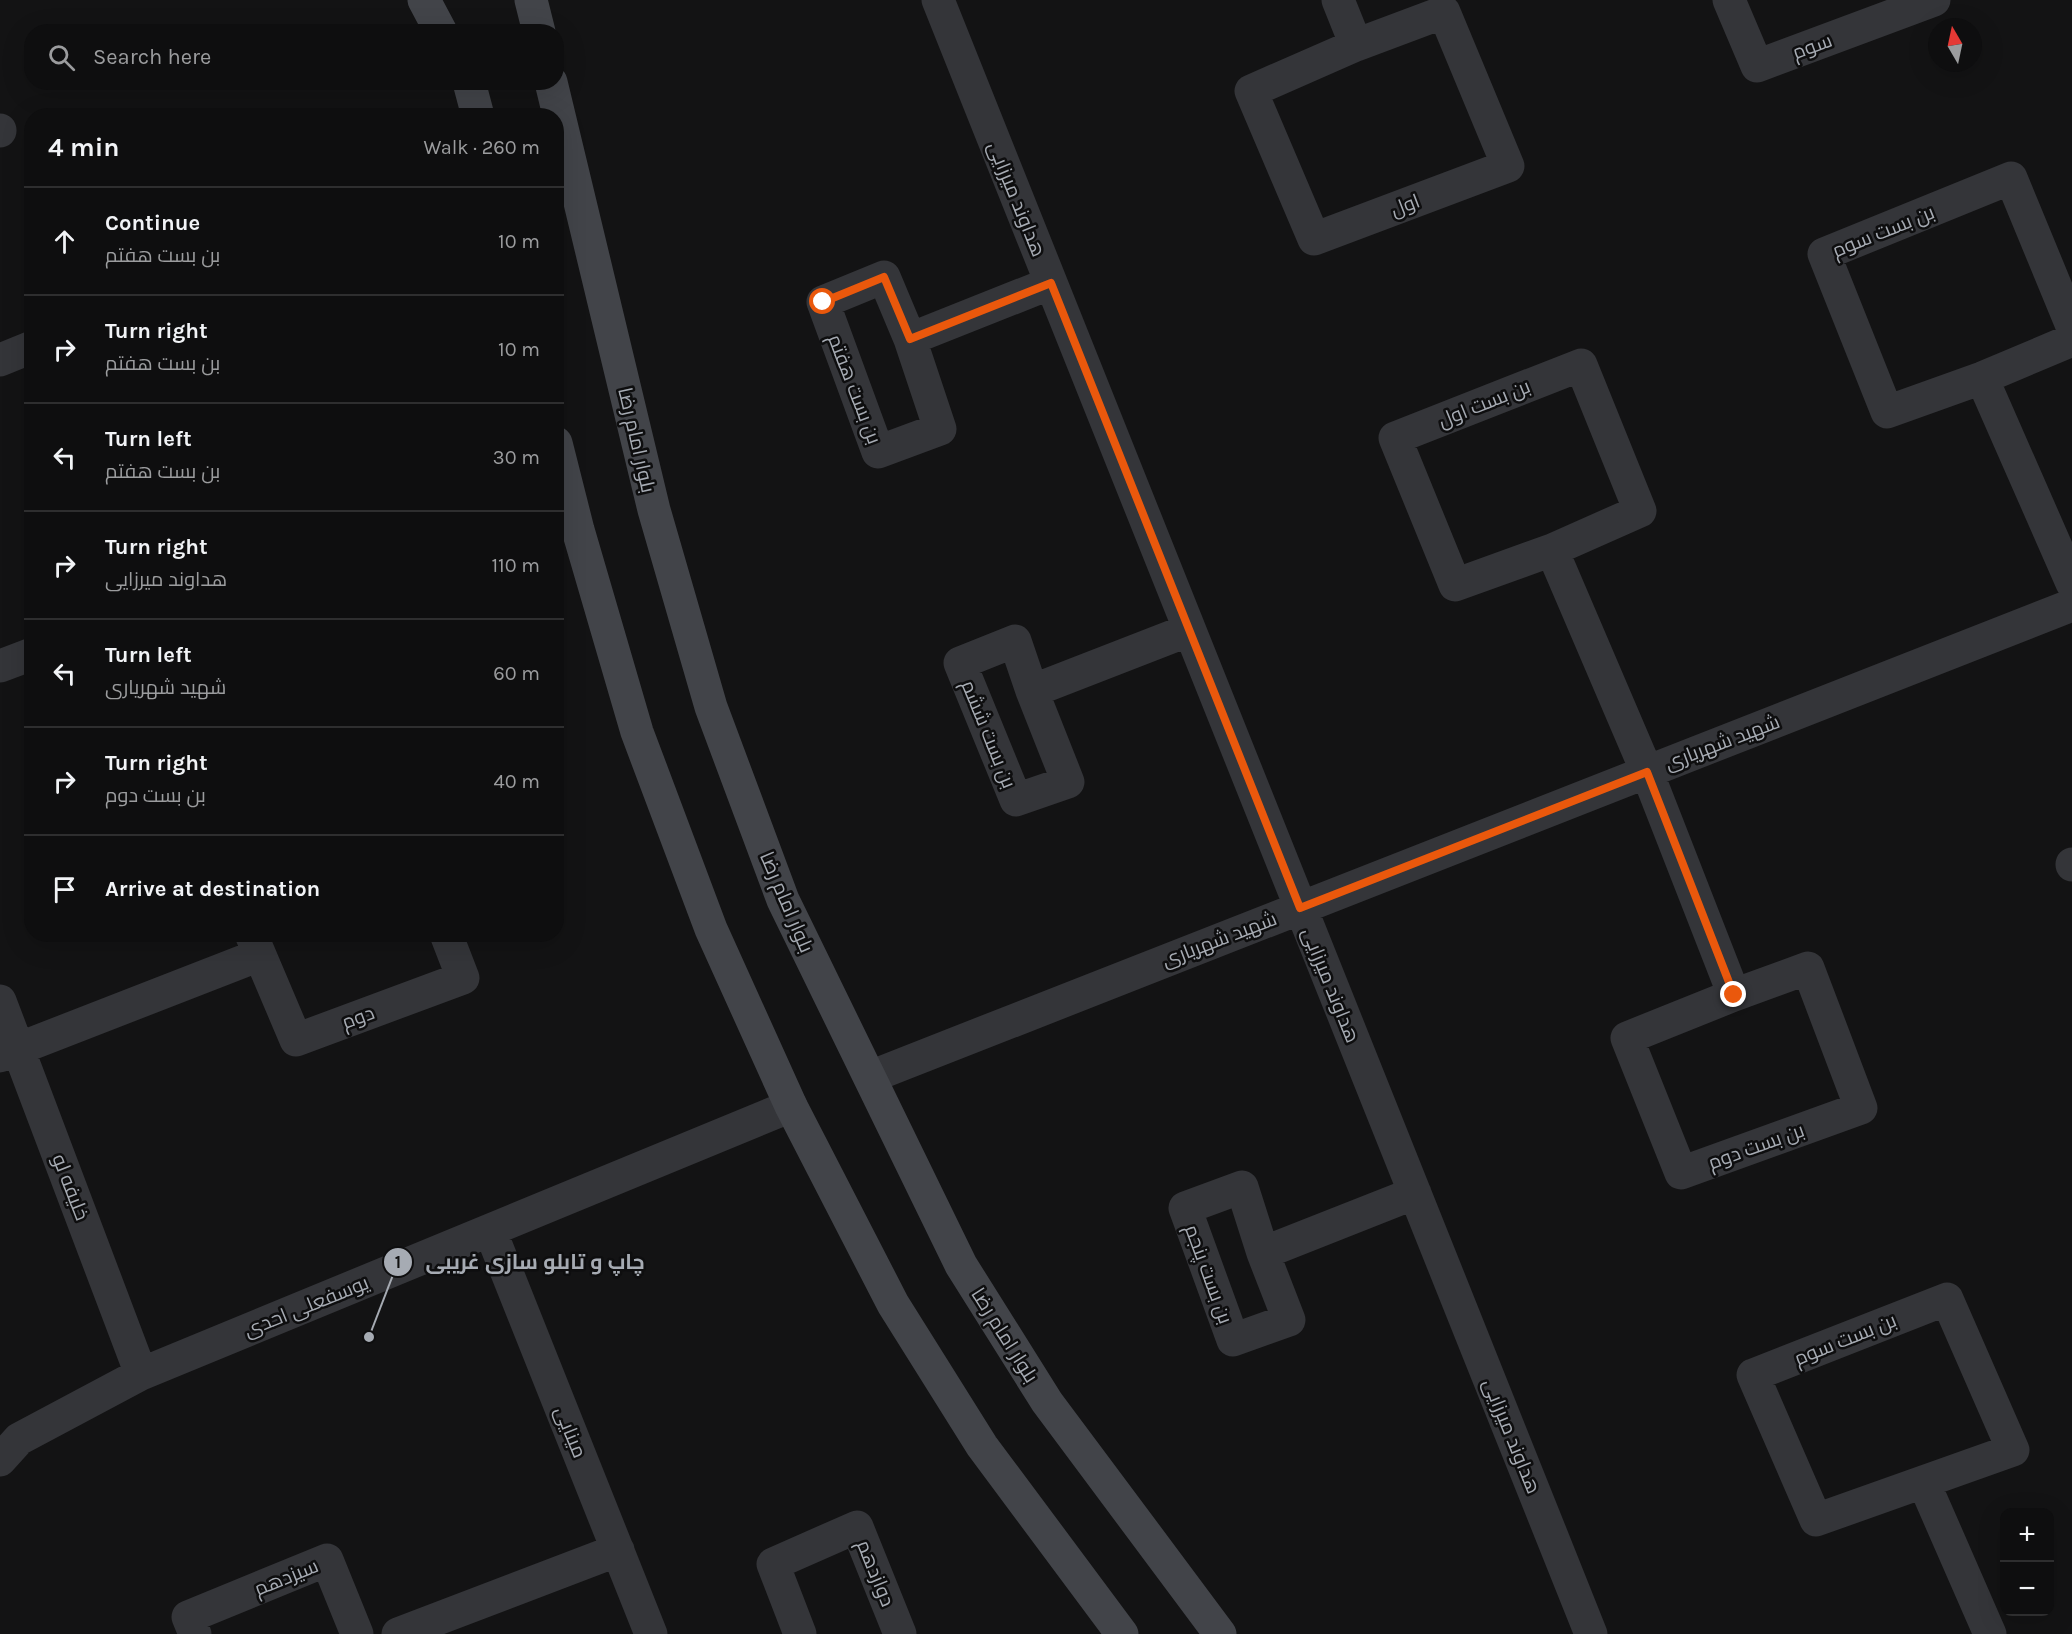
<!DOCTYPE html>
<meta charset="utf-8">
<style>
:root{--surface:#0e0e0f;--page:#171718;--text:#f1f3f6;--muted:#9b9c9e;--line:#2e2e2f}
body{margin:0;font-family:Karla,Cairo,sans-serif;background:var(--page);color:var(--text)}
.controls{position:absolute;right:18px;bottom:18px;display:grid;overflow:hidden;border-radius:12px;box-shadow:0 6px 24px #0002}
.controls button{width:54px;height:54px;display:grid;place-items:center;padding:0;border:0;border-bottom:2px solid var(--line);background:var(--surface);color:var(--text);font:30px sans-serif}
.compass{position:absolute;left:1928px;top:18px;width:54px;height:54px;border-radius:50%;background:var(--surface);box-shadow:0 6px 24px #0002;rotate:351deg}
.stop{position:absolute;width:18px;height:18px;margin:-14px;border:4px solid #ea580c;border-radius:50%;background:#fff}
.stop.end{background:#ea580c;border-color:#fff;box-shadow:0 2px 6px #0008}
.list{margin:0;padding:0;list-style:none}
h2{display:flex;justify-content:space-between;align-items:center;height:78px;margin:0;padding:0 24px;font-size:26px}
h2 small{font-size:20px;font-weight:400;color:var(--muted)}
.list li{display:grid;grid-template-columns:39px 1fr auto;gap:18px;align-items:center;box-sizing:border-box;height:108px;padding:0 24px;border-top:2px solid var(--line)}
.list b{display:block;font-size:22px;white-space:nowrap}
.list p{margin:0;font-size:20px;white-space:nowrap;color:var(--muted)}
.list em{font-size:20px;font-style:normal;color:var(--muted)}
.icon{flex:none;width:33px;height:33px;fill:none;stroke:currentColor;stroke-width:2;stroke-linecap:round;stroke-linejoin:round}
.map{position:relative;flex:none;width:2072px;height:1634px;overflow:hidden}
.search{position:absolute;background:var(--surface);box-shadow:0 6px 24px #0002;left:24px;top:24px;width:540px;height:66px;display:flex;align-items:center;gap:15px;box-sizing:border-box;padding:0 21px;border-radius:24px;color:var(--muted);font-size:22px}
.panel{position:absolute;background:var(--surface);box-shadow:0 6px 24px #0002;left:24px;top:108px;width:540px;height:834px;border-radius:24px}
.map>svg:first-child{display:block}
</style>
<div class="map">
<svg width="2072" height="1634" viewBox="0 0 2072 1634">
<rect width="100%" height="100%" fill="#131314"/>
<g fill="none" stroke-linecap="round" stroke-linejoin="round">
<path stroke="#343539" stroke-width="33" d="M938,0l653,1634
M1338,0l18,45
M1729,0l28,66 177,-66
M1444,12l64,154 -194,73 -63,-148 105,-46z
M0,130v1
M2072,326l-61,-148 -187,76 63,158 95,-34 90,-38
M910,339l30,90 -62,23 -55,-150 61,-25 26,62 141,-56
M0,360l32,-13
M1982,378l90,205
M1552,550l-97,35 -60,-147 186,-73 59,146 -88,39 95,222 87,223 74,-27 53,140 -180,65 -54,-135 107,-43
M0,666l32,-12
M1032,691l36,91 -52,18 -56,-137 55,-22 17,50 157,-61
M2072,864v1
M251,934l45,106 167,-62 -17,-44
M0,1001l141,373
M0,1056l259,-101
M870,1077l1202,-472
M490,1230l161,404
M1263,1253l26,67 -56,20 -48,-132 57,-21 21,66 152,-60
M1947,1299l66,151 -197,70 -63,-145z
M0,1460l19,-21 122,-65 650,-268
M1924,1483l66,151
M195,1634l-7,-17 139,-57 30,74
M398,1634l220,-84
M800,1634l-27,-70 84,-37 43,107"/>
<path stroke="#424449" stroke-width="33" d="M424,0l17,32
M531,0l8,32
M469,82l9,34
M551,82l103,428 57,197 72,193 178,365 86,137 173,232
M556,443l22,87 59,202 74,197 80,177 102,198 89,142 140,188"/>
</g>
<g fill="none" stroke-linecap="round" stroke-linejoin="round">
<path stroke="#ea580c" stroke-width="8" d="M823,302l61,-25 26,62 141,-56 249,625 347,-136 87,223"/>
</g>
<g text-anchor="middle" stroke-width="5" stroke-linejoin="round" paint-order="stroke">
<g font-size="20" fill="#a6abb3" stroke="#0e0e0f">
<text transform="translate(1812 46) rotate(-20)" y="7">سوم</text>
<text transform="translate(1017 199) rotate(68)" y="7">هداوند میرزایی</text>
<text transform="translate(1405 205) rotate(-21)" y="7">اول</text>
<text transform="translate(1883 231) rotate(-22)" y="7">بن بست سوم</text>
<text transform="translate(855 389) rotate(69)" y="7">بن بست هفتم</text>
<text transform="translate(1484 403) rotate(-22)" y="7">بن بست اول</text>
<text transform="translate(637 440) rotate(77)" y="7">بلوار امام رضا</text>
<text transform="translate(989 734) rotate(68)" y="7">بن بست ششم</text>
<text transform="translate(1722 742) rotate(-21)" y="7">شهید شهریاری</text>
<text transform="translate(787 902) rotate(67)" y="7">بلوار امام رضا</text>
<text transform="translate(1219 939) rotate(-21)" y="7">شهید شهریاری</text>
<text transform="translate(1331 985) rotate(68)" y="7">هداوند میرزایی</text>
<text transform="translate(358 1017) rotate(-20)" y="7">دوم</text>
<text transform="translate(1756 1146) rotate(-20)" y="7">بن بست دوم</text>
<text transform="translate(71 1187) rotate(69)" y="7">خلیفه لو</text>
<text transform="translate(1209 1274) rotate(70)" y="7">بن بست پنجم</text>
<text transform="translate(306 1306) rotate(-22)" y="7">یوسفعلی احدی</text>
<text transform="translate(1005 1335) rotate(58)" y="7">بلوار امام رضا</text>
<text transform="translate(1845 1339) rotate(-22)" y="7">بن بست سوم</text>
<text transform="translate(571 1432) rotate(68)" y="7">مینایی</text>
<text transform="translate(1512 1436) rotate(68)" y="7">هداوند میرزایی</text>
<text transform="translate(876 1573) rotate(68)" y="7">دوازدهم</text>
<text transform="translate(286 1577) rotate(-22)" y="7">سیزدهم</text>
</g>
</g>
<path fill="none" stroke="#a6abb3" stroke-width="2" d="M369 1337L398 1262"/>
<g fill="#a6abb3" stroke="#0e0e0f" stroke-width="2">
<circle cx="369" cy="1337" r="6"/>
<circle cx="398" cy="1262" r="15"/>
</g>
<g font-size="18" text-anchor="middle" font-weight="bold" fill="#111">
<text x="398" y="1268">1</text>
</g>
<g font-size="21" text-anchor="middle" font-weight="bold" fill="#a6abb3" stroke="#0e0e0f" stroke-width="5" stroke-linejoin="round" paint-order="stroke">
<text x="535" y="1269">چاپ و تابلو سازی غریبی</text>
</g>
</svg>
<div class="controls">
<button>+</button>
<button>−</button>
</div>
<svg class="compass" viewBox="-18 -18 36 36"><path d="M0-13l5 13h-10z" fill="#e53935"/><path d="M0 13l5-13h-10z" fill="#9b9c9e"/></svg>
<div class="stop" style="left:823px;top:302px"></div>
<div class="stop end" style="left:1734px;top:995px"></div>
<div class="search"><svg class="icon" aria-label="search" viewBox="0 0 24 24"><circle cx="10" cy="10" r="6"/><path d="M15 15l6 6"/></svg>Search here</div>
<section class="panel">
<h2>4 min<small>Walk · 260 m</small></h2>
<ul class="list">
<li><svg class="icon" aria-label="ahead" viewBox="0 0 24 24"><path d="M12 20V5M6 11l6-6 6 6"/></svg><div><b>Continue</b><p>بن بست هفتم</p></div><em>10 m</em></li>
<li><svg class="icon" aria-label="right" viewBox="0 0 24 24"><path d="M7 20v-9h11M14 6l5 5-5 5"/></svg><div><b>Turn right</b><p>بن بست هفتم</p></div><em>10 m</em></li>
<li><svg class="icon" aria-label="left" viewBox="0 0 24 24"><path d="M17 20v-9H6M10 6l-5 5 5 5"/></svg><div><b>Turn left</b><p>بن بست هفتم</p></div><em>30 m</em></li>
<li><svg class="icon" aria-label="right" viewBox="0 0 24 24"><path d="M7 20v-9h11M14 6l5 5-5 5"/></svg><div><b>Turn right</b><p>هداوند میرزایی</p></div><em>110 m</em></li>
<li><svg class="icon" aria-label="left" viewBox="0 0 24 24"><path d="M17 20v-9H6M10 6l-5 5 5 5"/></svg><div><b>Turn left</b><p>شهید شهریاری</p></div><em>60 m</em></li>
<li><svg class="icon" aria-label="right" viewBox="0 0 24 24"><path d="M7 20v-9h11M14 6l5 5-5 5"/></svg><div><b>Turn right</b><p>بن بست دوم</p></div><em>40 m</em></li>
<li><svg class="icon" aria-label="arrive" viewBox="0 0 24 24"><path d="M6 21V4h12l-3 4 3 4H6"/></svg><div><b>Arrive at destination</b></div></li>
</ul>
</section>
</div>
